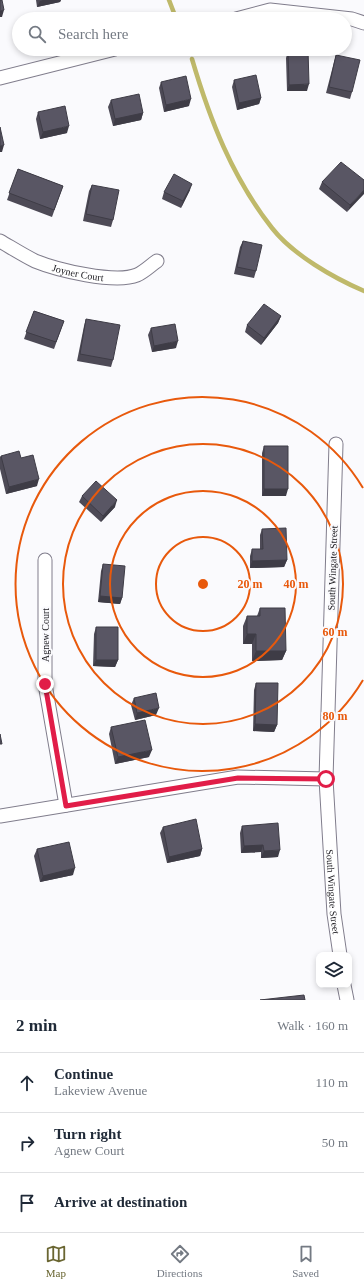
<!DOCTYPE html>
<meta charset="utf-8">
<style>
:root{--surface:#fff;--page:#f2f2f3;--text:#1f2937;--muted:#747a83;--line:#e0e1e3;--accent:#6a6632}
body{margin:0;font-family:"Times New Roman",serif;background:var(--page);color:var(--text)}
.controls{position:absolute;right:12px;bottom:12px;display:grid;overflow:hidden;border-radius:8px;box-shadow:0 2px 6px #0003}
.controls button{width:36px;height:36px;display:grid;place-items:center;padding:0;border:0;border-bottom:1px solid var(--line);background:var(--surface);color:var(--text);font:20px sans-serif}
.stop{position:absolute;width:12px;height:12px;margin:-9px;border:3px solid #e11d48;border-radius:50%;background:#fff}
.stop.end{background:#e11d48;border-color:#fff;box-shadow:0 1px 4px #0008}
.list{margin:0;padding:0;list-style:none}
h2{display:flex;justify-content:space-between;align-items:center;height:52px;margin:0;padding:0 16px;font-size:17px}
h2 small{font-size:13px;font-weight:400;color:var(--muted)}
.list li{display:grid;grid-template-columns:26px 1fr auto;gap:12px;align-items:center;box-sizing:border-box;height:60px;padding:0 16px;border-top:1px solid var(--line)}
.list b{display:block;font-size:15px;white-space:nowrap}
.list p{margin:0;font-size:13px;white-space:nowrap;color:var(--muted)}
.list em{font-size:13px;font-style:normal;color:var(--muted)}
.icon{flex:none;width:22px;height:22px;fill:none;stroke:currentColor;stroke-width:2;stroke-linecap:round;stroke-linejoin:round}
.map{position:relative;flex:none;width:364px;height:1000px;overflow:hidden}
.search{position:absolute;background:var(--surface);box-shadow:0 2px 6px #0003;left:12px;right:12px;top:12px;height:44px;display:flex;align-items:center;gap:10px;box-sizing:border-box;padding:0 14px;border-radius:22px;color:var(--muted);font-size:15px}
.sheet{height:232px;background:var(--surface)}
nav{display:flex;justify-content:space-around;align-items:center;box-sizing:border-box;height:56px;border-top:1px solid var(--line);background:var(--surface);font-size:11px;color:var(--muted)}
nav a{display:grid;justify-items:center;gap:2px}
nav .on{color:var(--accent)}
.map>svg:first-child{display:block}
</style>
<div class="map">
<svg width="364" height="1000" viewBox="0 0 364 1000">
<rect width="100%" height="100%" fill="#fafafd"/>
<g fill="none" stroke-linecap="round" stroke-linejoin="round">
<path stroke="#bfb96a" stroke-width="4.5" d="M169,0l5,13
M192,59c18,61 40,118 80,169 21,27 62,50 92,63"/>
<g stroke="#807d8c" stroke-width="15">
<g id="street">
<path d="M236,19l34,-9 82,9 12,4"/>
<path d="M0,78l115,-29"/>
<path id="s1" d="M0,241c12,7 23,14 35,20 22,9 80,23 102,14 7,-3 14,-10 20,-14"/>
<path id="s2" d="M336,444l-10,335 8,135 6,41"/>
<path d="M45,560v124l21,121"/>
<path d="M0,816l238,-39 88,2"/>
<path d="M344,985l3,15"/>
</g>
</g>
<use href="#street" stroke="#fff" stroke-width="13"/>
</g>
<path fill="#4d4a56" d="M36,0h25l-1,2 -23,5z
M288,51l19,40h-20l-1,-33z
M336,55l16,37 -2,7 -24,-6 8,-31z
M234,80l27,18 -2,6 -22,6 -5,-23z
M161,82l28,24 -25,6 -5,-24z
M111,100l32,13 -2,7 -28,6 -5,-19z
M38,112l29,21 -27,6 -4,-20z
M18,169l45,17 -11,31 -45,-17z
M364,180l-17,32 -28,-23 3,-7z
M92,185l21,35 -2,7 -28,-6 6,-30z
M190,190l-9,18 -19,-9 2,-7z
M243,241l13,30 -2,7 -20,-4 6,-27z
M34,311l30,10 -10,28 -30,-10z
M281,316l-3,7 -17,22 -16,-13 2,-7z
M86,319l27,41 -2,7 -34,-6 7,-35z
M151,328l25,20 -24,4 -4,-17z
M264,446l22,50h-24v-43z
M1,456l20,2 16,28 -31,8 -6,-25v-12z
M82,496l33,11 -14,15 -22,-20z
M262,529l25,31 -3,7 -34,1v-12l2,-7h8v-14z
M103,564l19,34 -2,6 -22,-2 3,-31z
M260,608l26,43 -4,9 -30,1v-17h-9v-18l4,-10h10z
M96,627l22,33 -3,7 -22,-1 1,-32z
M256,683l21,42 -3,7 -21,-1 1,-41z
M134,698l22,17 -21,5 -4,-15z
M111,727l38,30 -34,7 -6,-30z
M242,826l36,31 -17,1v-6l-20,1 -1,-20z
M163,827l39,22 -2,7 -33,7 -7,-30z
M37,849l36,26 -33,7 -6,-26z"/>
<path fill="#3e3c46" d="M43,0h18l-1,2 -23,5 3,-6z
M4,10l-2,7h-2v-6z
M309,84l-2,7h-20l2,-6z
M261,98l-2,6 -22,6 2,-7z
M191,99l-2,7 -25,6 2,-7z
M143,113l-2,7 -28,6 2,-7z
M69,126l-2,7 -27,6 3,-7z
M4,145l-2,7h-2v-6z
M192,184l-2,6 -9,18 2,-7z
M364,190v4l-17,18 3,-7z
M281,316l-3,7 -17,22 3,-7z
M178,341l-2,7 -24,4 2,-6z
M39,479l-2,7 -31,8 3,-7z
M264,489h24l-2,7h-24z
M117,500l-2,7 -14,15 2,-6z
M287,560l-3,7 -34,1 2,-7z
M100,596l22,2 -2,6 -22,-2z
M247,634h9l-4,10h-9z
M256,651h30l-4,9 -30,1z
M96,660h22l-3,7 -22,-1z
M159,708l-3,7 -21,5 2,-7z
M255,724l22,1 -3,7 -21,-1z
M152,750l-3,7 -34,7 3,-7z
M263,845l-2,7 -20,1 3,-7z
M202,849l-2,7 -33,7 2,-6z
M280,850l-2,7 -17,1 3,-7z
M75,868l-2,7 -33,7 3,-6z"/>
<path fill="#595664" stroke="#3e3c46" d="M0,0h2l2,10 -4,1z
M308,50l1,34 -20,1 -1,-34z
M336,55l24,5 -8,32 -23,-5z
M256,75l5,23 -22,5 -5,-23z
M186,76l5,23 -25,6 -5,-23z
M139,94l4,19 -28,6 -4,-19z
M65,106l4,20 -26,6 -5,-20z
M0,127l4,18 -4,1z
M341,162l23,18v10l-14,15 -28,-23z
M18,169l45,17 -9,24 -45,-17z
M174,174l18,10 -9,17 -19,-9z
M92,185l27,5 -6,30 -27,-6z
M243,241l19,4 -6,26 -19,-4z
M264,304l17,12 -17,22 -17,-13z
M34,311l30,10 -8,21 -30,-10z
M86,319l34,6 -7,35 -33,-6z
M175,324l3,17 -24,5 -3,-18z
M264,446h24v43h-24z
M19,451l2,7 12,-3 6,24 -30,8 -8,-31z
M96,481l21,19 -14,16 -21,-20z
M286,528l1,32 -35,1v-12h11l-1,-20z
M103,564l22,2 -3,32 -22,-2z
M260,608h25l1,43h-30v-17h-9v-18h13z
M96,627h22v33h-22z
M256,683h22l-1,42 -22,-1z
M156,693l3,15 -22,5 -3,-15z
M145,720l7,30 -34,7 -7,-30z
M0,734l2,10h-2z
M196,819l6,30 -33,8 -6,-30z
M278,823l2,27 -16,1 -1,-6 -19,1 -2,-20z
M69,842l6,26 -32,8 -6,-27z
M304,995l1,5h-45z"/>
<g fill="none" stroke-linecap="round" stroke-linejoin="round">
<path stroke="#e11d48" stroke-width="5" d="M45,684l21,122 172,-28 88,1"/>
</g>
<g fill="none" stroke="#e8590c" stroke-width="2">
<circle cx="203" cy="584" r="47"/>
<circle cx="203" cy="584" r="93"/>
<circle cx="203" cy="584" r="140"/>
<path d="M363 680A187 187 0 1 1 363 488"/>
</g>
<g text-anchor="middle" stroke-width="4" stroke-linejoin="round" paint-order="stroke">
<g font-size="10" fill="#1a191e" stroke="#fafafd">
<text dy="4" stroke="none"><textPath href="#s1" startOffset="85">Joyner Court</textPath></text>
<text transform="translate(332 568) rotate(-88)" y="4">South Wingate Street</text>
<text transform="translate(45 635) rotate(-90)" y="4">Agnew Court</text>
<text dy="4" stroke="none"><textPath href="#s2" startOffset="448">South Wingate Street</textPath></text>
</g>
</g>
<circle cx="203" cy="584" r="6" fill="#e8590c" stroke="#fafafd" stroke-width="2"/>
<g font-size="12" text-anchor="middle" font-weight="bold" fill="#e8590c" stroke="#fafafd" stroke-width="4" stroke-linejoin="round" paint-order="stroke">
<text x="250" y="588">20 m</text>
<text x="296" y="588">40 m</text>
<text x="335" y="636">60 m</text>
<text x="335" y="720">80 m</text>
</g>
</svg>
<div class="controls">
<button><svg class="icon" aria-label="layers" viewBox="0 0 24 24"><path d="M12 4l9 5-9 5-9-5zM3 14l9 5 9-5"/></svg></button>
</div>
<div class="stop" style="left:326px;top:779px"></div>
<div class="stop end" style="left:45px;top:684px"></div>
<div class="search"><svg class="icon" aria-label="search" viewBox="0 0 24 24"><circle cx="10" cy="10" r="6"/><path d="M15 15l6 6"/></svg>Search here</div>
</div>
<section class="sheet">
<h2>2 min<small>Walk · 160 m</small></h2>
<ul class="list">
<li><svg class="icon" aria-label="ahead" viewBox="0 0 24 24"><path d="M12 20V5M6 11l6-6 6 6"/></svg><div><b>Continue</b><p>Lakeview Avenue</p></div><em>110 m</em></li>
<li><svg class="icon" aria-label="right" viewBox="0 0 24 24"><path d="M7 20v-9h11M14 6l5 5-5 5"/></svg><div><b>Turn right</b><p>Agnew Court</p></div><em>50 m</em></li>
<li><svg class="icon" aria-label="arrive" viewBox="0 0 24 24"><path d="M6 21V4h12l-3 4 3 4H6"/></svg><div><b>Arrive at destination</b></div></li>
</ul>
</section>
<nav>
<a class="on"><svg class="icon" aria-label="map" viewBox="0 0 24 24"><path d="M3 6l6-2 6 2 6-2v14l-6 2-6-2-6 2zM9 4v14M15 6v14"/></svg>Map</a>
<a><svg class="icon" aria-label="directions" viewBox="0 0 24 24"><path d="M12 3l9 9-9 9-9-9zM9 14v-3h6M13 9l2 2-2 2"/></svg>Directions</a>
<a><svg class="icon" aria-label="saved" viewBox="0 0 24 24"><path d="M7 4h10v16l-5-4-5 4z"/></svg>Saved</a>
</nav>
